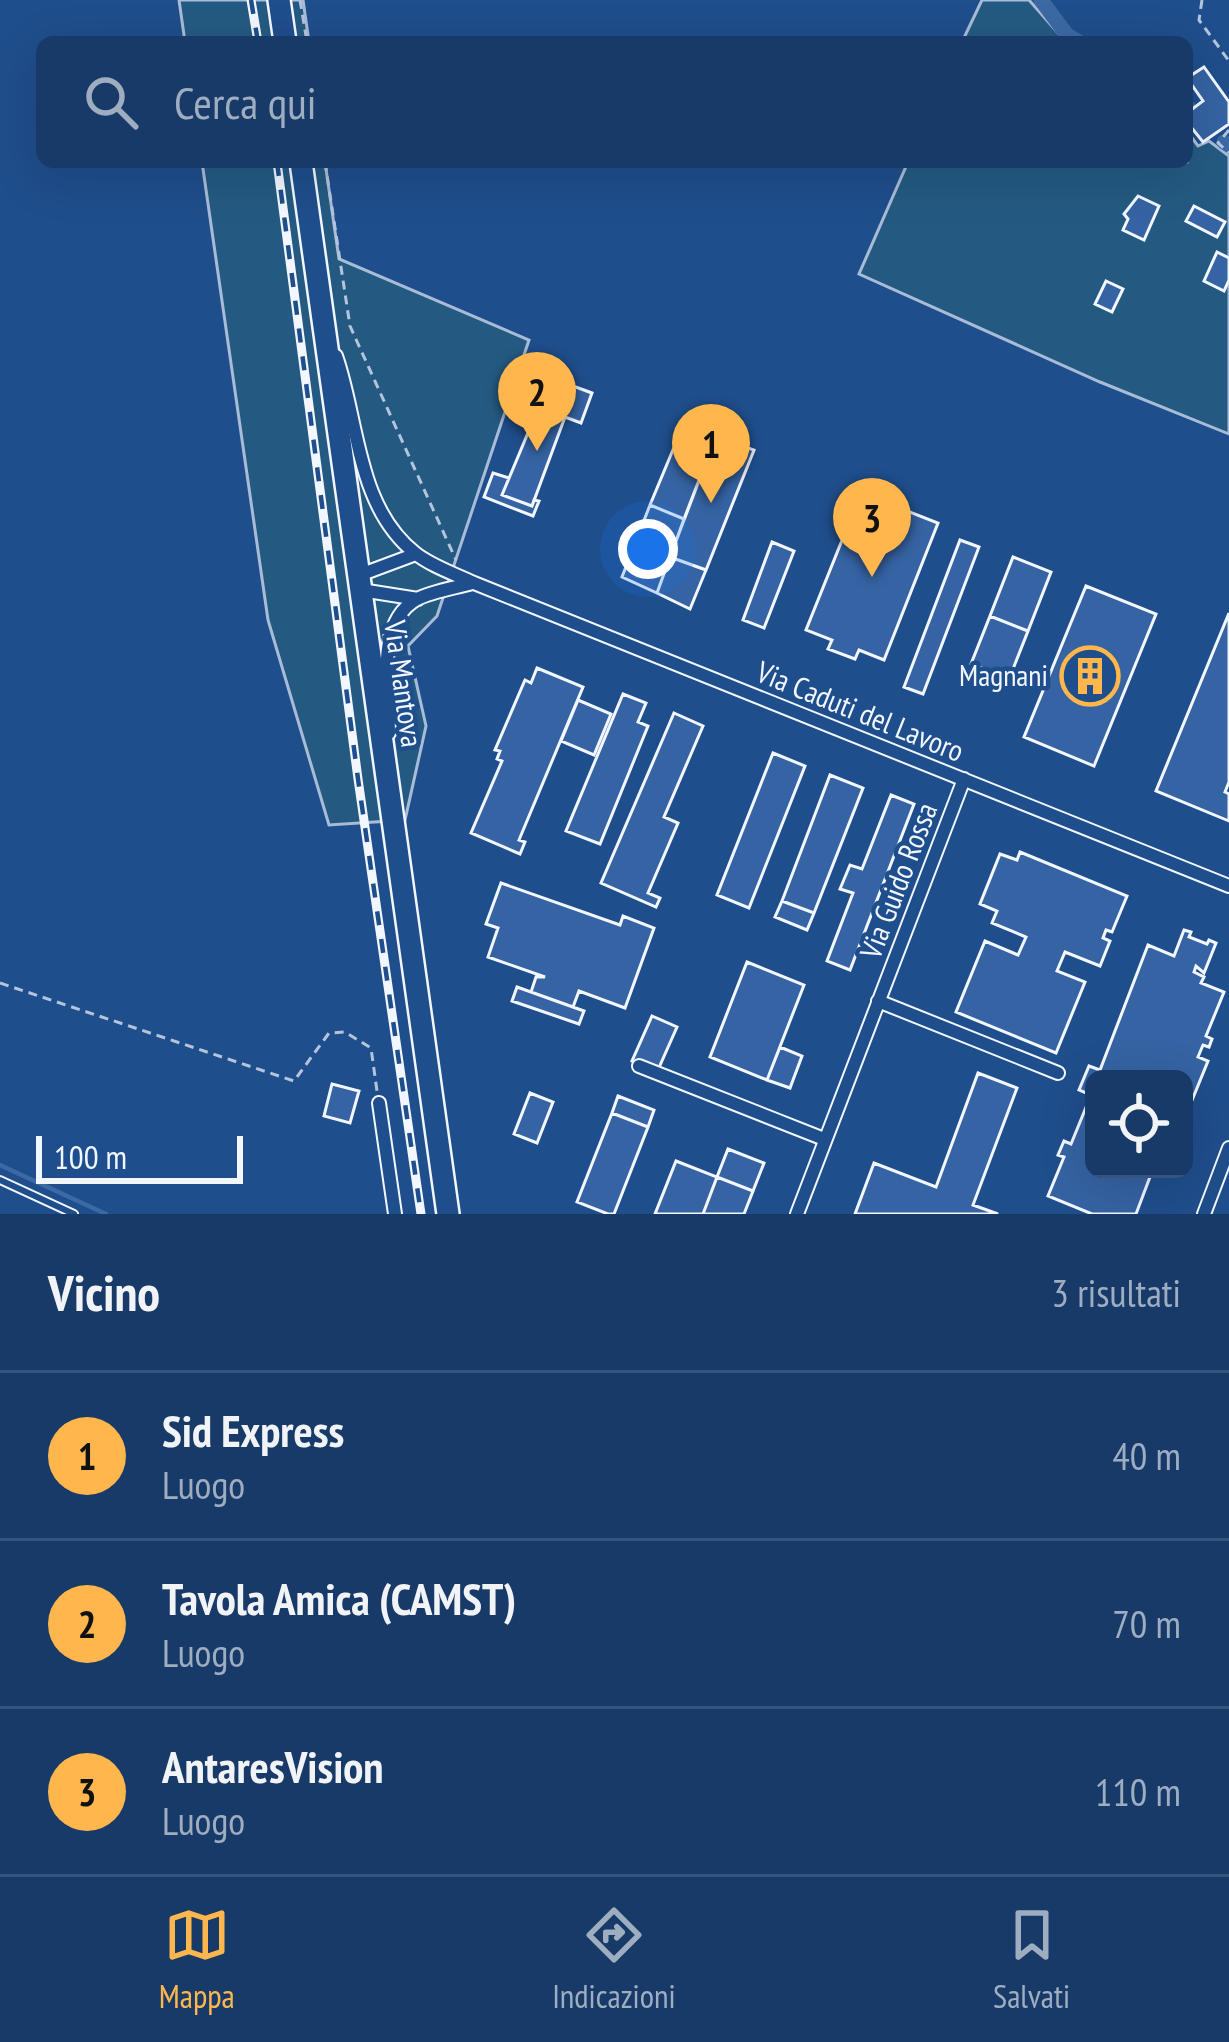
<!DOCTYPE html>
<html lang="it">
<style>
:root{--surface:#173a69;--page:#244571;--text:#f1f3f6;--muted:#9eadc0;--line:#36547d;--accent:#ffb74d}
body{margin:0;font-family:"PT Sans Narrow",sans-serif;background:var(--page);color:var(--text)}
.controls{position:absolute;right:36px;bottom:36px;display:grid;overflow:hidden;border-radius:18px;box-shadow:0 12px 48px #0002}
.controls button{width:108px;height:108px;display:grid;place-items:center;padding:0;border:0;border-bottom:3px solid var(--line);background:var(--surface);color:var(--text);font:60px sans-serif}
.scale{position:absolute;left:36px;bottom:30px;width:207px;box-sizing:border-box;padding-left:12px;border:6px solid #f2f6ff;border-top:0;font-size:33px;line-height:42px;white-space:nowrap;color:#f2f6ff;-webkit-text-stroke:9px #1f4e8c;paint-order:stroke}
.you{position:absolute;left:648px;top:549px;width:42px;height:42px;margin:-30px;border:9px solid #fff;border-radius:50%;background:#1a73e8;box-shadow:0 0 0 18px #1a73e833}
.badge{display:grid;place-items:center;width:78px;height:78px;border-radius:50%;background:var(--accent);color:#111;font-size:39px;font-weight:700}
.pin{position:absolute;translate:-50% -99px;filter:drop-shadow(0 3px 6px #0008)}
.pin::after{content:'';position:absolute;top:63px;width:42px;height:36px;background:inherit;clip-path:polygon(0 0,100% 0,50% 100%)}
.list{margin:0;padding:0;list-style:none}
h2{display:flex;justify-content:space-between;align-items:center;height:156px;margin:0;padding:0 48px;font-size:51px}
h2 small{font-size:39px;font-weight:400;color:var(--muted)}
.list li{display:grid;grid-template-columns:78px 1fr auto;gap:36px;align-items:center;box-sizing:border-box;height:168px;padding:0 48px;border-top:3px solid var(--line)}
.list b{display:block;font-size:45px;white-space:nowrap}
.list p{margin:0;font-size:39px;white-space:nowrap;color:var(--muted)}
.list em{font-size:39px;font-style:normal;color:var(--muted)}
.icon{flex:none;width:66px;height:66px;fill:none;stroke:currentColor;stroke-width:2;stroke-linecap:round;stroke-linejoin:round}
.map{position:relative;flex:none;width:1229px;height:1214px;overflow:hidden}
.search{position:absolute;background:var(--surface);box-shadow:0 12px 48px #0002;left:36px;right:36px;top:36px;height:132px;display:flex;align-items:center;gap:30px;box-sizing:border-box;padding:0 42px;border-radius:18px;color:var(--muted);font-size:45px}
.sheet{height:660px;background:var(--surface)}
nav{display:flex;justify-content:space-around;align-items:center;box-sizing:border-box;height:168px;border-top:3px solid var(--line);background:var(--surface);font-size:33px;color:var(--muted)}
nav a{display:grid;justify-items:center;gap:6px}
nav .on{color:var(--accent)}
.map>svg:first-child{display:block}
</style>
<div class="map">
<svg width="1229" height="1214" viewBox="0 0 1229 1214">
<rect width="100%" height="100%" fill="#1f4e8c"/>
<path fill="#245a82" stroke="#a8bbd7" stroke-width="3" d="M179,0h124l6,42h-124z
M982,0h47l37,42h-104z
M1187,131l11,15 11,-5 20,15v278l-129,-52 -241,-108 49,-112h279z
M202,162h123l14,97 190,81 -92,276 -29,30 18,80 -21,94 -76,5 -61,-205z"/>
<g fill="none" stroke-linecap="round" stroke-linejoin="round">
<path stroke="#3b69a3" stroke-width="4.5" d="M0,1165l106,49"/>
<path stroke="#3b69a3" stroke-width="15" d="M1041,0l26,35 12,7
M1187,106l1,1
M1224,142l5,3"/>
</g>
<path fill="#3563a3" stroke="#f2f6ff" stroke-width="3" d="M1204,67l25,35v22l-26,18 -16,-20v-9l16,-12 -16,-23z
M1138,196l21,10 -15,34 -21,-10 5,-11 -4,-5z
M1194,206l31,16 -8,15 -31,-16z
M1217,252l12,6v22l-5,11 -20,-10z
M1106,281l17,8 -11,23 -17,-8z
M551,378l41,15 -11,30 -16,-6 -33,89 -30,-11z
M685,421l31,15 -32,83 -34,-14z
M716,436l38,14 -48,120 -36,-13z
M493,473l16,5 -7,17 30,11 2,-6 5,1 -6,15 -49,-19z
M861,493l77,30 -54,137 -25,-10 -4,9 -27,-10 4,-9 -26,-10z
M650,505l34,14 -27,74 -35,-16z
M960,540l19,7 -56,147 -19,-7z
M772,542l22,9 -30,77 -21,-8z
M670,557l36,13 -16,39 -33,-16z
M1013,557l38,15 -23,59 -38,-15z
M1086,586l70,28 -62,152 -70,-29z
M1229,613v169l-4,10 4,2v27l-73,-30z
M990,616l38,15 -19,48 -38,-15z
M537,668l46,19 -64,153 6,2 -5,12 -49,-21 31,-72 -5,-2 3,-8 -5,-1 30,-70 6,3z
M623,694l23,9 -8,19 10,4 -48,118 -34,-13z
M578,700l33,14 -17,41 -33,-14z
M674,713l29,13 -39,91 14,6 -30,70 12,5 -4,9 -55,-24z
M773,753l32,13 -56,142 -32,-13z
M830,775l33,13 -49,125 -32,-12z
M891,795l23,9 -64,166 -23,-9 26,-68 -13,-4 10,-24 12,4z
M1020,852l107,44 -15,36 -6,-2 -3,8 7,3 -10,25 -35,-14 -8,19 28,11 -29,71 -100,-41 29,-71 33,14 8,-18 -34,-14 5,-12 -17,-7 20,-50 17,6z
M501,883l119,42 3,-9 31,12 -29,80 -46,-17 -6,16 -42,-15 5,-15h9l-57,-20 10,-29 -12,-4z
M782,901l32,12 -7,17 -32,-13z
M1184,930l7,2 -2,5 18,7 2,-4 7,3 -12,30 -8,-7 -2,6 10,5 -3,6 23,9 -18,44 6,3 -3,8 -6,-2 -5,12 10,4 -24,59v-41h-90v90h59l-17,45h-44l-44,-18 16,-39 -6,-2 6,-14 7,3 20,-49 -12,-5 10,-24 11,4 48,-125 26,11z
M747,962l57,23 -37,95 -57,-23z
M517,987l67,24 -5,13 -67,-23z
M652,1016l25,11 -20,45 -25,-11z
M780,1047l22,9 -12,32 -23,-8z
M978,1073l39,15 -44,117 25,9h-143l19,-51 62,24z
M332,1084l27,7 -9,32 -26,-7z
M530,1093l23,9 -16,41 -23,-9z
M618,1096l36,14 -6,17 -36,-14z
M612,1113l36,14 -34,87h-6l-31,-12z
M728,1149l36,14 -11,28 -36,-14z
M676,1161l41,16 -14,37h-48z
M717,1177l36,14 -9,23h-41z"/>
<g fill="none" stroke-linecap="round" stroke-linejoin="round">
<g stroke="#f2f6ff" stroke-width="10">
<path id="service" d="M0,1180l74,34"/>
</g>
<g stroke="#f2f6ff" stroke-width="16">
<path id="minor" d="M336,356c23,66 20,150 79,197 16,13 40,21 59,30l755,303
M357,576l59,-22
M361,590l57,9
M389,733c0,-40 -15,-110 28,-134 16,-8 38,-11 55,-16
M878,1001l180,72
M639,1066l185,73
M379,1103l16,111
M797,1214l167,-435
M1204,1214l25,-66"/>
</g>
<g stroke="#f2f6ff" stroke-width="26">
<path id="primary" d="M279,0l6,42
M301,162l147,1052"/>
</g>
<path stroke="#b3c4dc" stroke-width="3" stroke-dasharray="9 6" stroke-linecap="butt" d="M300,0l7,42
M1202,0l-3,20 30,41
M1229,130l-11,13 11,10
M325,162l25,164 106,234
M0,983l294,98 35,-48 16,-1 26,16 6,43"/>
<use href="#service" stroke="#1f4e8c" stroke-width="6"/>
<use href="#minor" stroke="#1f4e8c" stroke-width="12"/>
<use href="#primary" stroke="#1f4e8c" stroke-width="21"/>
<g stroke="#f2f6ff" stroke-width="9">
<path id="rail" d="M251,0l7,42
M277,162l81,617 63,435"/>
</g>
<use href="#rail" stroke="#1f4e8c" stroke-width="4.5" stroke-dasharray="14" stroke-linecap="butt"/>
</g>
<defs>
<g id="building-ring" transform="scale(3)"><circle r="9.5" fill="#1f4e8c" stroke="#ffb74d" stroke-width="1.5"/><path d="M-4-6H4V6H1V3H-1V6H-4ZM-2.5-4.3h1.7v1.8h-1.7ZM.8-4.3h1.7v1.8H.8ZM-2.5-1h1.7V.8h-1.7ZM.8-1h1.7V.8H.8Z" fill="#ffb74d"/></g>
</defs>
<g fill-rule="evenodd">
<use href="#building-ring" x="1090" y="676"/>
</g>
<g text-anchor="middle" stroke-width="9" stroke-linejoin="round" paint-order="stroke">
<g font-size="30" fill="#f2f6ff" stroke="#1f4e8c" text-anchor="end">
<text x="1048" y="686">Magnani</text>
</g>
<g font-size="30" fill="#f2f6ff" stroke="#1f4e8c">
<text transform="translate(403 684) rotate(82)" y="10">Via Mantova</text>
<text transform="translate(860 712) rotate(22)" y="10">Via Caduti del Lavoro</text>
<text transform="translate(899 881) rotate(-69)" y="10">Via Guido Rossa</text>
</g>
</g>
</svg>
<div class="controls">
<button><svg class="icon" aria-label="locate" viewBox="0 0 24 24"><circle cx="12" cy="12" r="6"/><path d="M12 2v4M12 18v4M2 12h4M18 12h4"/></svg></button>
</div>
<div class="scale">100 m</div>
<div class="you"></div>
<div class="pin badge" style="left:711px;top:503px">1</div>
<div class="pin badge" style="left:537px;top:451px">2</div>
<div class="pin badge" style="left:872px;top:577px">3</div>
<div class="search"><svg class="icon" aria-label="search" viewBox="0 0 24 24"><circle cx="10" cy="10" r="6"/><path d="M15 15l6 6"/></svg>Cerca qui</div>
</div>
<section class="sheet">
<h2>Vicino<small>3 risultati</small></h2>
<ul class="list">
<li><span class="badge">1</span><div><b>Sid Express</b><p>Luogo</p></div><em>40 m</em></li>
<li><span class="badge">2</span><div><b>Tavola Amica (CAMST)</b><p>Luogo</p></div><em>70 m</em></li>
<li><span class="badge">3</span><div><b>AntaresVision</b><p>Luogo</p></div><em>110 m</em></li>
</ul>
</section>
<nav>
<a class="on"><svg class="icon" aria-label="map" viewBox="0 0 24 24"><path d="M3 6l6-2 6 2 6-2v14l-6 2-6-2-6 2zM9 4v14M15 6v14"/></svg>Mappa</a>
<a><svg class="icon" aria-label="directions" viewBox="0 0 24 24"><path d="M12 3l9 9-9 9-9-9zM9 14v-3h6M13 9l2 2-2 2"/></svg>Indicazioni</a>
<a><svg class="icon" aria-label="saved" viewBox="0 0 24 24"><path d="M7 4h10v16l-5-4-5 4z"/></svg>Salvati</a>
</nav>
